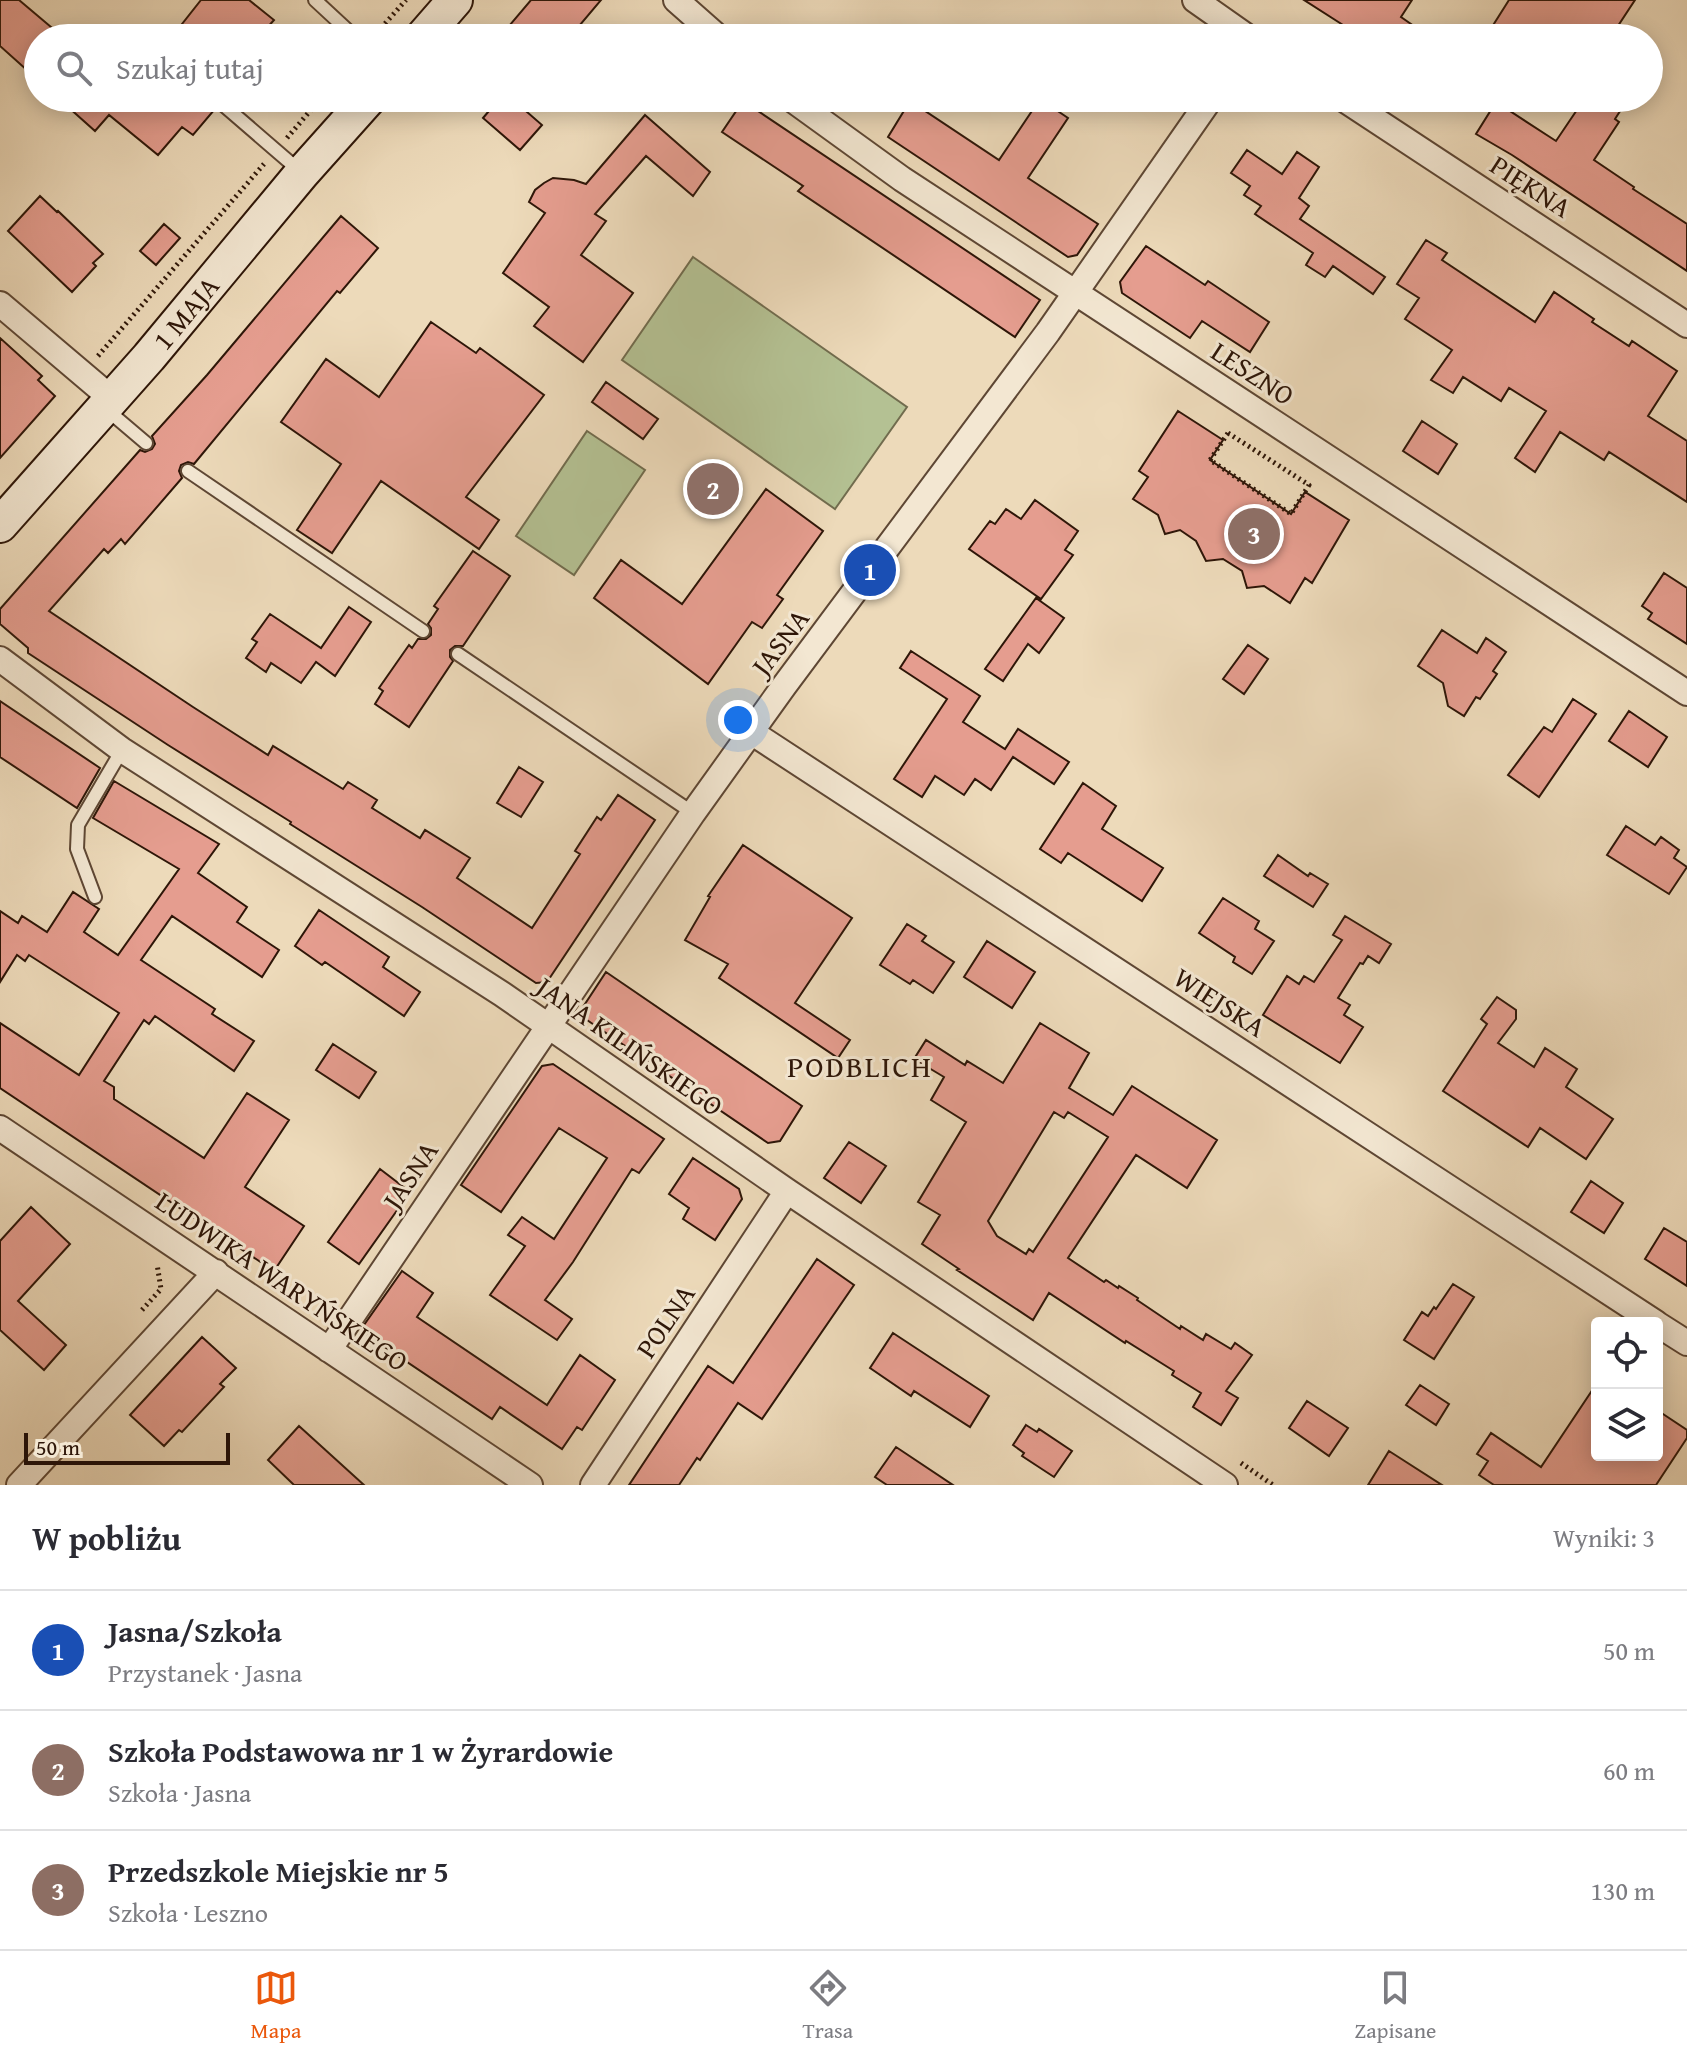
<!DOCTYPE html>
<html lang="pl">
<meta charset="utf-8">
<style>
:root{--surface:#fff;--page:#f2f2f3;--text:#2b2b33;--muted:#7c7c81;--line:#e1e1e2;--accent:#ea580c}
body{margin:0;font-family:"Gentium Book Plus",serif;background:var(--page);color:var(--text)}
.controls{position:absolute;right:24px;bottom:24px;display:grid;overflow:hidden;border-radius:8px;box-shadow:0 4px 20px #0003}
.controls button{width:72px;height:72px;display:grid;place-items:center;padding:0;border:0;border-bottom:2px solid var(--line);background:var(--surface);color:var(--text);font:40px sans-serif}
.scale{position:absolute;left:24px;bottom:20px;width:206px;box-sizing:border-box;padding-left:8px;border:4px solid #2e1608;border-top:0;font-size:22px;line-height:28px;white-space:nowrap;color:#2e1608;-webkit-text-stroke:6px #f3e7d2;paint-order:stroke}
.you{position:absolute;left:738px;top:720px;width:28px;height:28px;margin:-20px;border:6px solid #fff;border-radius:50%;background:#1a73e8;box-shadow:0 0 0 12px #1a73e833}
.badge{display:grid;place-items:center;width:52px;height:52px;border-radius:50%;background:var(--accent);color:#fff;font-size:26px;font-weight:700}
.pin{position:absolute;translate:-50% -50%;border:4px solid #fff;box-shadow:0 2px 8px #0006}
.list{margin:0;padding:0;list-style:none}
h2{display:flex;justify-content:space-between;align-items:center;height:104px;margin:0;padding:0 32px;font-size:34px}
h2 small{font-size:26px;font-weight:400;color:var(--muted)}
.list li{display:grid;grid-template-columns:52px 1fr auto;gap:24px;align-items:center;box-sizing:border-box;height:120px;padding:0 32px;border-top:2px solid var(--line)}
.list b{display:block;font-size:30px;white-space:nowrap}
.list p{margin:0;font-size:26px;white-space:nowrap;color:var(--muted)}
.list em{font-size:26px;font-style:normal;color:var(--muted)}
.icon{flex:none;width:44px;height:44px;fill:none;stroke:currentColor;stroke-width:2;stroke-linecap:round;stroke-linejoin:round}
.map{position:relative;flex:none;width:1687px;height:1485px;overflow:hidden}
.search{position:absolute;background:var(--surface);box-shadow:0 4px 20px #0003;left:24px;right:24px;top:24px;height:88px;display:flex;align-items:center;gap:20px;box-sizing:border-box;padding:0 28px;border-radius:44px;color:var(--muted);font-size:30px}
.sheet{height:464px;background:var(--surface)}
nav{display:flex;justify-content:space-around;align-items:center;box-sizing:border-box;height:112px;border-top:2px solid var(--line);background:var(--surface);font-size:22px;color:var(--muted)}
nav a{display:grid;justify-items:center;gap:4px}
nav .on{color:var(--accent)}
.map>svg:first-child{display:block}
</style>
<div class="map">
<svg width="1687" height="1485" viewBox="0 0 1687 1485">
<rect width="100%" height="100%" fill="#eddaba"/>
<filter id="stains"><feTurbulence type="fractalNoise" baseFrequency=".0025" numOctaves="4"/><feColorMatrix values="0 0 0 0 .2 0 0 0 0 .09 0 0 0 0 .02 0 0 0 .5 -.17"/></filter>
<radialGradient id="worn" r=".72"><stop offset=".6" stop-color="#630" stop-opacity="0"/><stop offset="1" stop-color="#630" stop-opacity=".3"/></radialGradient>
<path fill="#b4c193" stroke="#716c4e" stroke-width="2" d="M693,257l214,150 -72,102 -213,-149z
M587,431l58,39 -71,105 -58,-39z"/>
<path fill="#e59d8f" stroke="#2e1608" stroke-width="2" fill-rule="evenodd" d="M0,0h19l45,38h-26v42l-38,-34z
M201,0h48l25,20 -16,18h-87z
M531,0h70l-32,38h-70z
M1304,0h108l-11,17 30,21h-96l8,-13z
M1509,0h126l-25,38h-125z
M58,98h156l-2,7 3,4 -22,26 -11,-8 -24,28 -49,-40 -14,16z
M500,98h11l31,27 -22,25 -37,-32z
M1585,98h22l15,10 -7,11 4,3 -25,38 40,27 -1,2 54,35v47l-175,-116 -36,-21 20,-32 60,39z
M1040,99l28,19 -40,60 70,46 -21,31 -9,2 -180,-120 22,-36 89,59z
M743,101l297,199 -25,37 -217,-146 5,-5 -81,-54z
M645,115l65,57 -17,24 -47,-40 -51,58 11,7 -25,34 52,38 -50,69 -49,-36 15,-19 -46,-34 42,-60 -16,-11 6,-12 9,-7 9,-5 21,2 12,4z
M1247,150l35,24 15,-22 22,15 -20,31 10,8 -9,13 85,58 -12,17 -40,-28 -8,11 -19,-12 7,-12 -58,-39 6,-8 -17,-11 6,-9 -19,-13z
M40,196l17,16 1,-1 45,43 -10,9 3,3 -24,26 -64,-61z
M341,216l37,32 -38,45 -3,-2 -143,173 -6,-2 -7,3 -2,6 3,7 -57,66 -4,-5 -13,14 -4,-4 -55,62 144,96 75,48 5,-9 70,43 5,-7 29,18 -5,8 48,30 5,-8 45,28 -13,20 75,50 48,-74 -5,-3 22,-34 4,3 17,-25 37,25 -108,162 -11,1 -114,-76 -132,-83 1,-2 -123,-77 -140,-92v-5l-28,-24v-15l140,-159 5,2 7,-3 3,-5 -3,-8 55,-61z
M164,224l16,14 -24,27 -16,-14z
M1426,240l21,13 -5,7 93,62 19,-30 40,27 -2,3 37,24 3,-5 45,30 -29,45 39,25v61l-78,-50 -5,8 -44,-28 -25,40 -20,-14 31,-47 -37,-23 -8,13 -38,-24 -10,16 -22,-13 21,-30 -47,-31 14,-21 -22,-14z
M1146,246l59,39 3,-4 61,41 -19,30 -48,-31 -12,17 -68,-45 -2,-11z
M431,322l45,31 4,-5 64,47 -78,102 33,23 -20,29 -98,-68 -49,72 -35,-23 44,-66 -60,-42 45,-63 53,38z
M0,338l42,38 -4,4 17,16 -55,62z
M606,382l52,37 -15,20 -51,-37z
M1178,411l45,29 -13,20 81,54 14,-22 44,28 -37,63 -7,-5 -15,25 -26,-17 -17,2 -5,-17 -19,-12 -17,2 -10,-20 -16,-11 -15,4 -7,-19 -25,-16 15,-22 -9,-6z
M1422,421l35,23 -19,30 -35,-23z
M766,489l57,42 -46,64 6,4 -21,29 -10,-6 -44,62 -114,-86 27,-38 61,44z
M1035,500l43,31 -13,19 8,5 -32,44 -72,-50 21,-28 5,3 11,-15 15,10z
M473,551l37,25 -47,70h-8l-5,4v7l3,4 -44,66 -34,-23 8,-13 -4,-3 30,-43 3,3 6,-9h8l5,-4v-7l-3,-4 10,-15 -4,-3z
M1664,573l23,15v56l-39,-25 4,-6 -10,-7z
M1036,598l28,20 -25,35 -11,-9 -25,37 -18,-12z
M349,607l22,15 -36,54 -19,-14 -15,21 -30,-20 -5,9 -20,-14 11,-16 -5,-3 18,-25 51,34z
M1442,630l35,23 9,-15 20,14 -13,19 4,3 -17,25 -4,-2 -12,19 -16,-10 -5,-23 -25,-17z
M1248,645l20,14 -24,35 -21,-15z
M911,651l69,45 -17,26 42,27 13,-20 51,33 -15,22 -41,-27 -22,33 -16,-11 -11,16 -29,-19 -13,21 -28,-18 53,-80 -47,-31z
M1573,699l23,15 -57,83 -31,-22 36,-48 8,5z
M0,701l100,67 -23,40 -77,-51z
M1629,711l38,26 -19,30 -39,-26z
M519,767l24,15 -22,35 -24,-14z
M114,781l105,63 -21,29 49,34 -10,15 42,28 -17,27 -90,-61 -31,44 74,49 -3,5 42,27 -20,30 -79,-55 -6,8 -5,-4 -40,61 10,6v12l90,59 43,-65 42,27 -44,67 59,39 -30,45 -274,-183v-65l79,52 40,-62 -90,-58 -4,6 -8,-6 -17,27v-71l18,12 4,-7 25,16 26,-40 26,17 -15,23 34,23 61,-86 -86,-51z
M1083,783l33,23 -14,23 61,39 -21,33 -74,-48 -7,10 -21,-14z
M1626,826l29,19 6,-8 18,13 -5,8 13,9 -18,27 -62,-39z
M743,845l109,73 -57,85 55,37 -12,18 -119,-80 9,-14 -43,-24 25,-43 -2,-1z
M1278,855l30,21 2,-3 18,11 -15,23 -49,-31z
M1223,898l36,23 -4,8 19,12 -22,33 -19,-12 2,-5 -36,-24z
M319,910l70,47 -6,10 37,25 -16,24 -79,-54 -3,3 -27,-19z
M1345,916l46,28 -12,19 -11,-7 -5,8 -3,-1 -22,35 12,7 -6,10 19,12 -23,36 -77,-48 24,-39 12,8 5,-8 10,6 28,-42 -9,-5z
M907,924l19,12 -4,5 32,21 -21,31 -20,-13 -3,4 -30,-19z
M987,941l48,31 -23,36 -48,-31z
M606,972l196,134 -22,35 -12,2 -184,-125 -1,-11z
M1497,997l19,13v9l-18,24 36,24 11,-19 32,21 -11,18 47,32 -27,40 -46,-31 -12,19 -85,-56 44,-67 -6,-5z
M1040,1023l49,30 -20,35 44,27 19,-29 85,54 -30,48 -51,-33 -68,103 36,24 2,-2 12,8 1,-2 19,12 -1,2 43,29 1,-3 22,14 3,-6 25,15 4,-6 17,12 -26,36 12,7 -17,27 -28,-18 8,-14 -29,-18 2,-4 -48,-30 -1,2 -76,-50 -16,27 -76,-50 2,-1 -37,-25 18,-29 -22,-13 48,-80 -35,-22 13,-23 -30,-18 12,-19 39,25 2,-4 36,22zM1054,1112l10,6 4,-6 40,25 -75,115 -4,-3 -3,5 -29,-18 -9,-15z
M333,1044l43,28 -17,26 -43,-28z
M553,1064l111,75 -25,34 -7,-4 -59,93 -28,38 27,19 -15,21 -67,-45 35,-49 -17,-11 14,-18 32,22 53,-81 -48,-30 -58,84 -40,-27 81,-119z
M849,1142l37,24 -25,37 -37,-25z
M693,1158l46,31 3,10 -27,41 -32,-21 6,-11 -20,-14z
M380,1169l30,23 -51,72 -31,-22z
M1591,1181l32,22 -19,30 -33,-21z
M31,1207l39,37 -52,57 48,44 -22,25 -44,-40v-89z
M1664,1228l23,14v44l-42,-27z
M817,1259l37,26 -92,134 -24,-16 -38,57 -3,-2 -18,27h-50l79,-119 25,17z
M402,1271l31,22 -16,24 130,88 33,-50 35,25 -33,50 -5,-3 -15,22 -62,-42 -8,12 -125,-84 -3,-10z
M1453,1284l21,13 -40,62 -30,-19 18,-28 6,4 6,-9 2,2z
M893,1333l96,63 -19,31 -56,-36 -3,5 -41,-28z
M202,1337l34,31 -16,16 4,3 -42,45 -3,-2 -15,16 -34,-31z
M1597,1383v72h60v-45l30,20v8l-31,47h-162l-15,-10 9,-14 -11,-7 14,-21 50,34z
M1420,1385l29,19 -13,21 -30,-20z
M1307,1401l41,27 -19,28 -40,-28z
M1026,1425l11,7 2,-3 33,22 -18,26 -32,-21 2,-3 -11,-8z
M299,1426l65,59h-70l-26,-25z
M896,1447l57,38h-66l-12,-8z
M1389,1451l53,34h-74z"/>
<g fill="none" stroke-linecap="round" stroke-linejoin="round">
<g stroke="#5e4734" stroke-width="16">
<path id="lane" d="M315,0l41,38
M221,103l80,69
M106,409l40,34
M188,471l235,160
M458,654l235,159
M95,897l-18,-48 1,-24 44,-75"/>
</g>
<g stroke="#5e4734" stroke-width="28">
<path id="street" d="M676,0l43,38
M1195,0l54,38
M790,98l112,81 785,514
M1342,98l345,227
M0,304l111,94
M0,659l122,91 380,244 285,197 438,294
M751,732l905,591
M0,1128c178,118 353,239 530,357
M1657,1324l30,19
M329,1350l364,-537 91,-127 264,-354 163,-234
M19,1485l197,-213
M593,1485l194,-294"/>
</g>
<g stroke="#2e1608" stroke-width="38">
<g id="secondary">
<path d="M422,38l33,-38"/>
<path id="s1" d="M0,525l149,-168 153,-184 67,-75"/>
</g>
</g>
<path stroke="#2e1608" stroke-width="5" stroke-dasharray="2 4" stroke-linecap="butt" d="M373,37l33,-37
M287,138l34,-40
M98,356l166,-192
M1228,433l81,52 -18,29 -81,-54z
M142,1310l19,-21 -4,-25
M1241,1463l32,22"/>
<use href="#lane" stroke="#f3e7d2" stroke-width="12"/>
<use href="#street" stroke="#f3e7d2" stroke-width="24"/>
<use href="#secondary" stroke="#f3e7d2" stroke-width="34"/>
</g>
<g text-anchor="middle" stroke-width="6" stroke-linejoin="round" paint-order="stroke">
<g font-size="28" fill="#2e1608" stroke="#f3e7d2">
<text transform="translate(1531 186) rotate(33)" y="10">PIĘKNA</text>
<text dy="10" stroke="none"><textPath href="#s1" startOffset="282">1 MAJA</textPath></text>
<text transform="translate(1253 373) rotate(33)" y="10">LESZNO</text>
<text transform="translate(780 642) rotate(-53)" y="10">JASNA</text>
<text transform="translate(1220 1002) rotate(33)" y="10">WIEJSKA</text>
<text transform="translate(630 1046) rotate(35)" y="10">JANA KILIŃSKIEGO</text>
<text transform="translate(410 1175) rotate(-56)" y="10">JASNA</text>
<text transform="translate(282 1281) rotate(34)" y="10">LUDWIKA WARYŃSKIEGO</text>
<text transform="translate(665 1321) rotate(-56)" y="10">POLNA</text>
</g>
<g font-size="30" letter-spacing="2" fill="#2e1608" stroke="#f3e7d2">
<text x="860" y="1077">PODBLICH</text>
</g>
</g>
<rect width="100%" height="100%" filter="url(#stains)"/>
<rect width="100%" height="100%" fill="url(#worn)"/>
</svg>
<div class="controls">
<button><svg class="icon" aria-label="locate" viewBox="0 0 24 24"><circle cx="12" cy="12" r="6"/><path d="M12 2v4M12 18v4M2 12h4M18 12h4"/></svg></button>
<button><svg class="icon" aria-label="layers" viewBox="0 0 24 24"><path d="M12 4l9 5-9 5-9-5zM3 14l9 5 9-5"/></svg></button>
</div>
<div class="scale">50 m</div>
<div class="you"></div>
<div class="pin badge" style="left:870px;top:570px;background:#1a4fb4">1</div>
<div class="pin badge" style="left:713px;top:489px;background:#8d6e63">2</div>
<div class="pin badge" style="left:1254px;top:534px;background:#8d6e63">3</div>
<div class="search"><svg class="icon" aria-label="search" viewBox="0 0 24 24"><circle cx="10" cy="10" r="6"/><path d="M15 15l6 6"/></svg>Szukaj tutaj</div>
</div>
<section class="sheet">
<h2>W pobliżu<small>Wyniki: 3</small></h2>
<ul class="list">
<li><span class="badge" style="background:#1a4fb4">1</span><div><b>Jasna/Szkoła</b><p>Przystanek · Jasna</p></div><em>50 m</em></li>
<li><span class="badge" style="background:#8d6e63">2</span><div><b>Szkoła Podstawowa nr 1 w Żyrardowie</b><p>Szkoła · Jasna</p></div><em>60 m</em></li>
<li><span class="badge" style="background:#8d6e63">3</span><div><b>Przedszkole Miejskie nr 5</b><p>Szkoła · Leszno</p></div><em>130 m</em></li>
</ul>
</section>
<nav>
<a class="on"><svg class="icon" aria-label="map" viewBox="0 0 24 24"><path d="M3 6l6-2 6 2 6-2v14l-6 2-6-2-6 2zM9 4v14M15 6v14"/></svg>Mapa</a>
<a><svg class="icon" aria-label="directions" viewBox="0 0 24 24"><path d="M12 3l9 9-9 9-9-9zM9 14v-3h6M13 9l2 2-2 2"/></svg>Trasa</a>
<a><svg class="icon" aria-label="saved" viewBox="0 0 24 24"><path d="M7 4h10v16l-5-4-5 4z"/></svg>Zapisane</a>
</nav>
